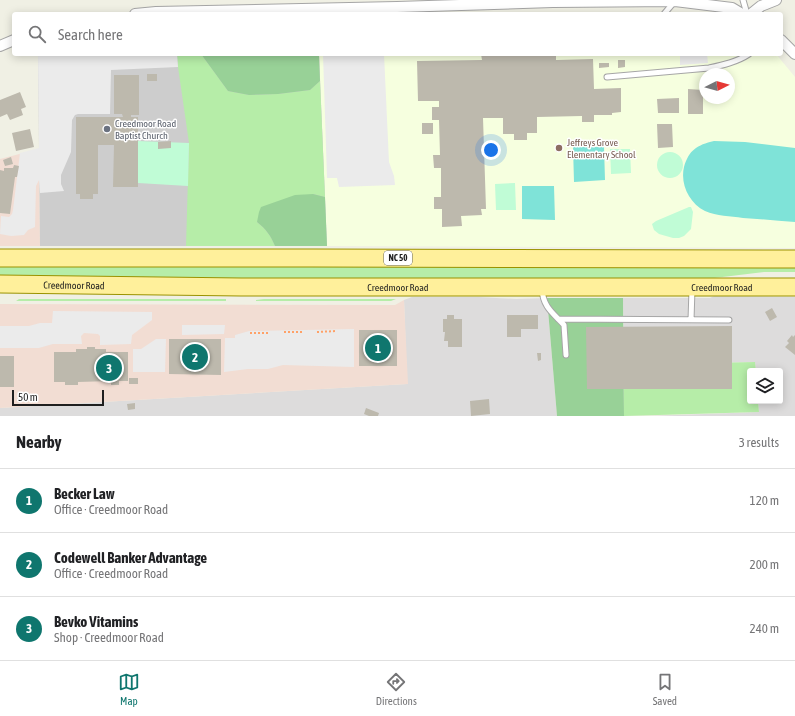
<!DOCTYPE html>
<meta charset="utf-8">
<style>
:root{--surface:#fff;--page:#f6f6f6;--text:#202124;--muted:#757577;--line:#e0e0e0;--accent:#0f766e}
body{margin:0;font-family:"Asap Condensed",sans-serif;background:var(--page);color:var(--text)}
.controls{position:absolute;right:12px;bottom:12px;display:grid;overflow:hidden;border-radius:4px;box-shadow:0 2px 10px #0003}
.controls button{width:36px;height:36px;display:grid;place-items:center;padding:0;border:0;border-bottom:1px solid var(--line);background:var(--surface);color:var(--text);font:20px sans-serif}
.compass{position:absolute;left:699px;top:68px;width:36px;height:36px;border-radius:50%;background:var(--surface);box-shadow:0 2px 10px #0003;rotate:84deg}
.scale{position:absolute;left:12px;bottom:10px;width:92px;box-sizing:border-box;padding-left:4px;border:2px solid #1f1f1f;border-top:0;font-size:11px;line-height:14px;white-space:nowrap;color:#1f1f1f;-webkit-text-stroke:3px #fff;paint-order:stroke}
.you{position:absolute;left:491px;top:150px;width:14px;height:14px;margin:-10px;border:3px solid #fff;border-radius:50%;background:#1a73e8;box-shadow:0 0 0 6px #1a73e833}
.badge{display:grid;place-items:center;width:26px;height:26px;border-radius:50%;background:var(--accent);color:#fff;font-size:13px;font-weight:700}
.pin{position:absolute;translate:-50% -50%;border:2px solid #fff;box-shadow:0 1px 4px #0006}
.list{margin:0;padding:0;list-style:none}
h2{display:flex;justify-content:space-between;align-items:center;height:52px;margin:0;padding:0 16px;font-size:17px}
h2 small{font-size:13px;font-weight:400;color:var(--muted)}
.list li{display:grid;grid-template-columns:26px 1fr auto;gap:12px;align-items:center;box-sizing:border-box;height:64px;padding:0 16px;border-top:1px solid var(--line)}
.list b{display:block;font-size:15px;white-space:nowrap}
.list p{margin:0;font-size:13px;white-space:nowrap;color:var(--muted)}
.list em{font-size:13px;font-style:normal;color:var(--muted)}
.icon{flex:none;width:22px;height:22px;fill:none;stroke:currentColor;stroke-width:2;stroke-linecap:round;stroke-linejoin:round}
.map{position:relative;flex:none;width:795px;height:416px;overflow:hidden}
.search{position:absolute;background:var(--surface);box-shadow:0 2px 10px #0003;left:12px;right:12px;top:12px;height:44px;display:flex;align-items:center;gap:10px;box-sizing:border-box;padding:0 14px;border-radius:4px;color:var(--muted);font-size:15px}
.sheet{height:244px;background:var(--surface)}
nav{display:flex;justify-content:space-around;align-items:center;box-sizing:border-box;height:56px;border-top:1px solid var(--line);background:var(--surface);font-size:11px;color:var(--muted)}
nav a{display:grid;justify-items:center;gap:2px}
nav .on{color:var(--accent)}
.map>svg:first-child{display:block}
</style>
<div class="map">
<svg width="795" height="416" viewBox="0 0 795 416">
<rect width="100%" height="100%" fill="#f0f0e4"/>
<path fill="#dddcdc" d="M714,296l81,1v119h-144l108,-4 -1,-11h22v-30h-24l-1,-9 -131,3 -1,-67h87z
M412,297h66l38,2 31,-1 10,118h-557v-8l407,-24 -3,-84z"/>
<path fill="#f2ddd3" d="M39,149l1,97h-40v-87z
M404,300l4,84 -408,24v-104l395,1z"/>
<path fill="#f6ffdf" fill-rule="evenodd" d="M319,54h457l19,23v171l-468,-2zM705,74h24v24h-24z"/>
<path fill="#cdcdcd" d="M38,54h281l8,192h-287z"/>
<path fill="#b6eda8" d="M177,54h24l27,37 21,4 29,-1 32,-4 10,-9 5,116 -12,-3 -56,28c9,7 14,14 18,24h-89l3,-103 -11,-76z
M0,266l795,1v5h-31l-58,7 -706,-1z
M19,299h207v2h-210z
M264,299h132l-5,2h-135v-1z
M755,362l1,9h-6v30h8l1,11 -135,4v-51z"/>
<path fill="#98d197" d="M201,54h118l1,27 -10,9 -32,4 -29,1 -21,-4z
M313,194l12,3 2,49h-52c-4,-10 -9,-17 -18,-24l2,-10 2,-5 34,-12z
M547,298h76l1,118h-67z"/>
<path fill="#c0fcd6" d="M138,141l51,2 -1,43 -50,-3z
M610,149h20l1,24 -20,1z
M657 165a13 13 0 1 1 26 0a13 13 0 1 1-26 0Z
M515,183l1,27h-20l-1,-26z
M689,207h2l2,5 -2,17 -7,7 -5,2h-6l-14,-4 -5,-4 -2,-6 4,-3z"/>
<path fill="#7fe3d8" d="M714,141l31,1 50,6v74c-17,-1 -34,-3 -52,-4 -13,-2 -26,-2 -38,-7 -16,-8 -25,-27 -21,-44 5,-17 13,-22 30,-26z
M573,147h31l1,33 -31,2z
M522,186h32l1,34 -33,-1z"/>
<path fill="#ebebeb" d="M38,54h139l1,13 -67,3 -1,44h-32l-3,1 -3,5 -1,32 -10,23v9l3,7 -24,2 -1,-13 -3,6 -1,41 -7,3 -4,5 -13,1 -11,-2 1,-18 8,1 3,-3 1,-4 7,-57 19,-5z
M323,54h61l5,108 5,14 1,9 -56,2 -2,-9h-10z
M680,54h27l1,9 -28,2z
M53,311l99,1v8l-20,15 -1,9 -31,1v-9l-2,-2 -14,-1 -3,3 1,8h-29l-14,4h-39v-22h29l11,-3h12z
M182,325h43l-1,9 -42,1z
M354,329v38l-71,-2 -15,4h-20l-24,3 1,-34h10v-3l14,-4z
M156,339h10l-1,33h-32v-23h8z"/>
<path fill="#bdb9ad" d="M481,54h75v6l37,-1 1,30 27,-1v24l-9,1v2h-18v7h-12v-6l-45,1v16h-10v7h-13v-6h-11v-16h-20l3,91h-5l1,6 -21,1 1,10 -20,1v-18h-8v-12h7v-29h-7l-1,-13h7l-1,-35h-7v-13h7v-6h-21l-1,-40 65,-1z
M618,60h7v7l-7,1z
M599,63h10v4l-10,1z
M147,74h10v7h-10z
M114,75h25v40h-8v2h7v70h-25l1,-42h-16v49h-5v5h-13v-5h-4v-77h47l-1,-3h-8z
M688,89l15,1v24h-15z
M20,92l6,15 -5,2 2,6 -13,5 -3,-6 -7,3v-17z
M679,98v15h-21l-1,-14z
M422,123h11v11h-11z
M657,124h15l1,23 -15,1z
M30,129l4,18 -18,4 -4,-18z
M171,141v7l-13,1v-7z
M11,157l2,7 -8,2 -2,-6z
M14,165l5,1 -2,11h-2l-5,37 -10,-1v-43l4,1v-3h9z
M772,308l5,9 -7,4 -5,-9z
M447,315h7v4h8v28h-14v-6h-4l1,-9h-2v-13h4z
M507,315h31v14h-17v8h-14z
M732,326v63h-145l-1,-62z
M359,330h38v36h-38z
M792,335l1,2 2,-2v20l-10,-8 4,-4 -2,-2z
M169,339h52v36l-52,-1z
M87,347h8v2h11v3h22v29h-9v4h-8v-4l-33,1v3h-13v-3h-11v-30h22v-3h11z
M537,353h4v7l-3,1z
M0,356h14v31h-14z
M129,378h9v6h-9z
M489,399l1,15 -19,2 -1,-15z
M135,403v6l-7,1 -1,-6z
M366,408l13,5 -1,3h-9l-5,-2z"/>
<g fill="none" stroke-linecap="round" stroke-linejoin="round">
<g stroke="#a6a6a6" stroke-width="7">
<path id="service" d="M743,0l4,14
M664,14l11,-13
M607,77l102,-9c14,-3 28,-6 40,-14
M542,289c1,18 11,24 22,36l2,30
M558,319l171,1
M691,320l1,-31"/>
</g>
<g stroke="#a6a6a6" stroke-width="12">
<path id="minor" d="M135,14l21,-2 241,-5 156,-5 122,-1 57,7 10,6
M751,14l10,-8 15,-6
M781,40l14,14
M0,46l14,-6"/>
</g>
<g stroke="#9a9200" stroke-width="19">
<g id="primary">
<path d="M0,258h312l483,1"/>
<path id="s1" d="M0,284l241,3h554"/>
</g>
</g>
<path stroke="#ffa167" stroke-width="2" stroke-dasharray="2 2" stroke-linecap="butt" d="M284,332h19
M317,332l20,-1
M250,333h19"/>
<use href="#service" stroke="#fff" stroke-width="5"/>
<use href="#minor" stroke="#fff" stroke-width="10"/>
<use href="#primary" stroke="#fff09b" stroke-width="17"/>
</g>
<circle fill="#6b7280" stroke="#fff" stroke-width="1.5" cx="107" cy="129" r="4"/>
<circle fill="#8d6e63" stroke="#fff" stroke-width="1.5" cx="559" cy="148" r="4"/>
<g text-anchor="middle" stroke-width="3" stroke-linejoin="round" paint-order="stroke">
<rect fill="#fff" stroke="#626262" stroke-width="1" x="384" y="251" width="28" height="14" rx="3"/>
<g font-size="9" font-weight="bold" fill="#1f1f1f">
<text x="398" y="261">NC 50</text>
</g>
<g font-size="10" fill="#5b616d" stroke="#fff" text-anchor="start">
<text x="115" y="127">Creedmoor Road<tspan x="115" dy="12">Baptist Church</tspan></text>
</g>
<g font-size="10" fill="#785e54" stroke="#fff" text-anchor="start">
<text x="567" y="146">Jeffreys Grove<tspan x="567" dy="12">Elementary School</tspan></text>
</g>
<g font-size="10" fill="#1f1f1f" stroke="#fff">
<text dy="4" stroke="none"><textPath href="#s1" startOffset="74">Creedmoor Road</textPath></text>
<text dy="4" stroke="none"><textPath href="#s1" startOffset="398">Creedmoor Road</textPath></text>
<text dy="4" stroke="none"><textPath href="#s1" startOffset="722">Creedmoor Road</textPath></text>
</g>
</g>
</svg>
<div class="controls">
<button><svg class="icon" aria-label="layers" viewBox="0 0 24 24"><path d="M12 4l9 5-9 5-9-5zM3 14l9 5 9-5"/></svg></button>
</div>
<svg class="compass" viewBox="-18 -18 36 36"><path d="M0-13l5 13h-10z" fill="#e53935"/><path d="M0 13l5-13h-10z" fill="#757577"/></svg>
<div class="scale">50 m</div>
<div class="you"></div>
<div class="pin badge" style="left:378px;top:348px">1</div>
<div class="pin badge" style="left:195px;top:357px">2</div>
<div class="pin badge" style="left:109px;top:368px">3</div>
<div class="search"><svg class="icon" aria-label="search" viewBox="0 0 24 24"><circle cx="10" cy="10" r="6"/><path d="M15 15l6 6"/></svg>Search here</div>
</div>
<section class="sheet">
<h2>Nearby<small>3 results</small></h2>
<ul class="list">
<li><span class="badge">1</span><div><b>Becker Law</b><p>Office · Creedmoor Road</p></div><em>120 m</em></li>
<li><span class="badge">2</span><div><b>Codewell Banker Advantage</b><p>Office · Creedmoor Road</p></div><em>200 m</em></li>
<li><span class="badge">3</span><div><b>Bevko Vitamins</b><p>Shop · Creedmoor Road</p></div><em>240 m</em></li>
</ul>
</section>
<nav>
<a class="on"><svg class="icon" aria-label="map" viewBox="0 0 24 24"><path d="M3 6l6-2 6 2 6-2v14l-6 2-6-2-6 2zM9 4v14M15 6v14"/></svg>Map</a>
<a><svg class="icon" aria-label="directions" viewBox="0 0 24 24"><path d="M12 3l9 9-9 9-9-9zM9 14v-3h6M13 9l2 2-2 2"/></svg>Directions</a>
<a><svg class="icon" aria-label="saved" viewBox="0 0 24 24"><path d="M7 4h10v16l-5-4-5 4z"/></svg>Saved</a>
</nav>
